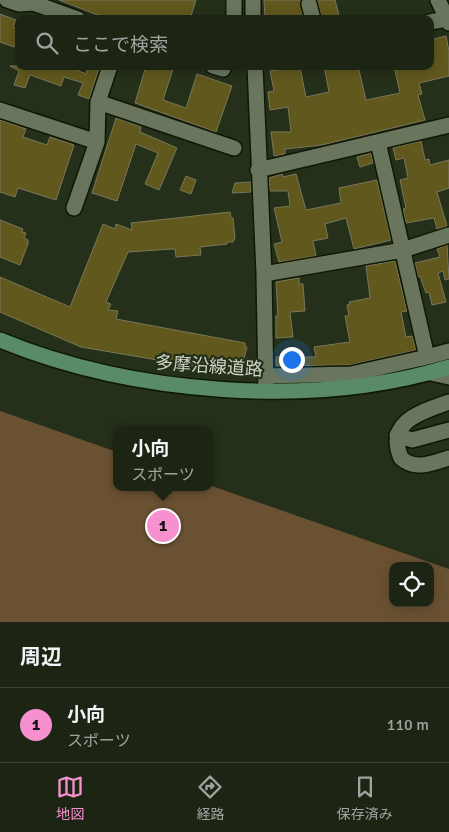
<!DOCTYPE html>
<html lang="ja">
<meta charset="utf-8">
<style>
:root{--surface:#1c2414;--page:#293022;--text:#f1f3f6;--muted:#a0a4a0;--line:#3a4134;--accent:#f690cf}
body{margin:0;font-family:Signika,"Noto Sans JP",sans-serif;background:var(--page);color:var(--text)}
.controls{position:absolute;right:15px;bottom:15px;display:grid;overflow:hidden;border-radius:10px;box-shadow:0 2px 12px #0003}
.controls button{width:45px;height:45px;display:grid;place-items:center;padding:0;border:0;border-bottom:1px solid var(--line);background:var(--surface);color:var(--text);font:25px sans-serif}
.you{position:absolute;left:291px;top:359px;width:18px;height:18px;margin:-12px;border:4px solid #fff;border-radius:50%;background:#1a73e8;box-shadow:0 0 0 8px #1a73e833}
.badge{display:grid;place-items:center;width:32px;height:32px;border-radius:50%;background:var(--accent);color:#111;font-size:16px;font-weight:700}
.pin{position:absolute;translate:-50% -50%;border:2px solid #fff;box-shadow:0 1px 5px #0006}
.popup{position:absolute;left:113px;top:426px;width:100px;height:65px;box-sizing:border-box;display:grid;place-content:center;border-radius:10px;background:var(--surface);filter:drop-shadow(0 1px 4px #0005);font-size:16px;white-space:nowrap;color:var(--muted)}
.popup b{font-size:19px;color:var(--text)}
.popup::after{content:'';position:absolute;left:50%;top:100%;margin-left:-10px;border:10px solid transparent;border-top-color:var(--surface)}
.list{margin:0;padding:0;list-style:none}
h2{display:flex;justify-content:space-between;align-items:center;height:65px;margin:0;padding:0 20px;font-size:21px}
h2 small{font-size:16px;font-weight:400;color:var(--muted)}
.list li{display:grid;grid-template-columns:32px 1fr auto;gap:15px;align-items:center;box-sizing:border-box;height:75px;padding:0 20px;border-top:1px solid var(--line)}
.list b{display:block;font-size:19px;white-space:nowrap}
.list p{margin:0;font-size:16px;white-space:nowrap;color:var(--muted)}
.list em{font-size:16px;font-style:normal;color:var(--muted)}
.icon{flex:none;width:28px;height:28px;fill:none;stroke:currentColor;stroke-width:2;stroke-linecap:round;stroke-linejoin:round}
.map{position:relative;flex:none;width:449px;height:622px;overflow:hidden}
.search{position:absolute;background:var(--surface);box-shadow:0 2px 12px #0003;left:15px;right:15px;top:15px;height:55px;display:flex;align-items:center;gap:12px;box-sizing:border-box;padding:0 18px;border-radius:10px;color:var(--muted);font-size:19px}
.sheet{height:140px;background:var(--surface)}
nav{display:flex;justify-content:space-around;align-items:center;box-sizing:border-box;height:70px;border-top:1px solid var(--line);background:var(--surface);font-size:14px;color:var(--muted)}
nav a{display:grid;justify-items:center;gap:2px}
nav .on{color:var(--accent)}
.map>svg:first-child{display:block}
</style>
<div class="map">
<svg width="449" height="622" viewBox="0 0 449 622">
<rect width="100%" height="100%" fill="#25301a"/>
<path fill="#6a5132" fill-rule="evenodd" d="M0,411l117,41v35h92v-2l240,84v53h-449zM393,566h37v37h-37z"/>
<path fill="#61581d" stroke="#7a765b" d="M59,0h137l-6,19h-82z
M264,0h37l2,19h-38z
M317,0h18l5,19h-18z
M0,14l16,6 -3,7 6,2v5l-5,13 -14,-5z
M446,36l3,15v25l-30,7 3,11 -4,1 7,25 -103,25 -37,4v5l-11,2 -3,-24h20l-3,-25 -18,3 -2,-18 6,-1 -4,-20 30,-4 6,30 23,-5 -5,-26h34l8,34 34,-7 -6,-27h36v-26z
M10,66h57l19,8 2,-8h12l-11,33 -11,-4 5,-12 -19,-6 -3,9 -31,-11 -5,13 -11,-3 5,-14z
M146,66h28l-11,34 23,8 11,-34 35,12 -16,46 -81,-29z
M116,118l25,9 -1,5 37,16 -18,42 -14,-6 13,-31 -22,-9 -19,57 -25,-8z
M0,120l26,9 -3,8 24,8 3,-8 24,8 -18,55 -38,-12 -3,9 -15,-5z
M421,141l4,19 4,-1 1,6 19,-5v28l-12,4 10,34 -10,3 -3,-11 -28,5 -3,-14 3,-1 -6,-28 8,-2 -4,-20 -8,2 -3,-12z
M371,153l2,10 -13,4 -3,-10z
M282,174l1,3 13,-3 10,36 35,-7 -2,-15 38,-8 14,60 -37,9 -8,-31 -21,6 3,14 -15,3 3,15 -37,6 -5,-18 8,-2 -8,-34 16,-2 -2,-15h-18l-1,-13z
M186,176l10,4 -5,14 -11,-4z
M251,182v10l-19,1 3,-10z
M230,212l1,6h2l2,20 -2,4h-6v2l-27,3 1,8 -25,2 -1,-8h-3l-44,3 -22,50 5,2 -3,6 10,1 -2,8 129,24v4h2l-7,27 -159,-27 -81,-35v-35l70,30 33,-83 12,5 1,-5 16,6 -1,-7z
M0,220l23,9 -1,3 4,1 -2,5 4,2v4l-8,21 -20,-8z
M447,245l2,34 -4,1 -2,-9 -5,2 8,29 -14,3 -3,-13 -3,1 -6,-17 -2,1 -3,-14 25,-6 -3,-8z
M395,261l12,50 -6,1 5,25 6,-1 4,14 -66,15 -74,1v-9h40l-2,-10 36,-5 -5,-26h4l-2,-11 3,-1 -1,-2 21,-4 -4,-32z
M299,278v6h4l2,27 -15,1 3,25 -17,1v-22h2l-2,-34z"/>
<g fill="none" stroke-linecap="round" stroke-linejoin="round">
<g stroke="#0e1804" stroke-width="18">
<path id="minor" d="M7,0l12,4 14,-1 45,16
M253,0v19
M438,0l11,23
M309,4l4,15
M234,19v-19
M430,22l17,-3
M213,66l10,3 1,-3
M255,66l9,208 2,116
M98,102l136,46
M0,110l97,32
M378,142l49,215 22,-6
M258,170l191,-45
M74,208l23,-66 1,-40 12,-36
M264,274l139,-24 46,-15
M431,373l18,4
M266,376l85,-2 76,-17
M449,402c-27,10 -64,19 -48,56 14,13 32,5 48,0
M397,435l15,5 37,-10"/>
</g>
<g stroke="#0e1804" stroke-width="18">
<path id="major" d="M0,340c131,54 313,69 449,27"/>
</g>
<use href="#minor" stroke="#69765d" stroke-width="15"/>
<use href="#major" stroke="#598a6a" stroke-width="15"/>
</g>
<g text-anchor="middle" stroke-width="4.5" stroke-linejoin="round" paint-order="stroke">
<g font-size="18" fill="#ced5c7" stroke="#25301a">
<text transform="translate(209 366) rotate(4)" y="6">多摩沿線道路</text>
</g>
</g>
</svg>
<div class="controls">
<button><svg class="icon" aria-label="locate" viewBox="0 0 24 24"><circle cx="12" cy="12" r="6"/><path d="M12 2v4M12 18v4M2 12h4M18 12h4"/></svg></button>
</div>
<div class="you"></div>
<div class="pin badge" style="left:163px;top:526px">1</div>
<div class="popup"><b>小向</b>スポーツ</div>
<div class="search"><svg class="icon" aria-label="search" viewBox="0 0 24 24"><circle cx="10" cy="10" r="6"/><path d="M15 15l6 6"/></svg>ここで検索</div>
</div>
<section class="sheet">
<h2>周辺<small></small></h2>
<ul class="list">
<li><span class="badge">1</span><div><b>小向</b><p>スポーツ</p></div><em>110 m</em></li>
</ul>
</section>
<nav>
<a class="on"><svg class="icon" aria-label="map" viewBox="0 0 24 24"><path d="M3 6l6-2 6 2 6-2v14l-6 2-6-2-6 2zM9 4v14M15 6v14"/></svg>地図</a>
<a><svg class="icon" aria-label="directions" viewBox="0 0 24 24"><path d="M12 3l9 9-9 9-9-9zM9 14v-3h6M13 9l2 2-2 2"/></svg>経路</a>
<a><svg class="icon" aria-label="saved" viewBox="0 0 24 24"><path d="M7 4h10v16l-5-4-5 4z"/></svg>保存済み</a>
</nav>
